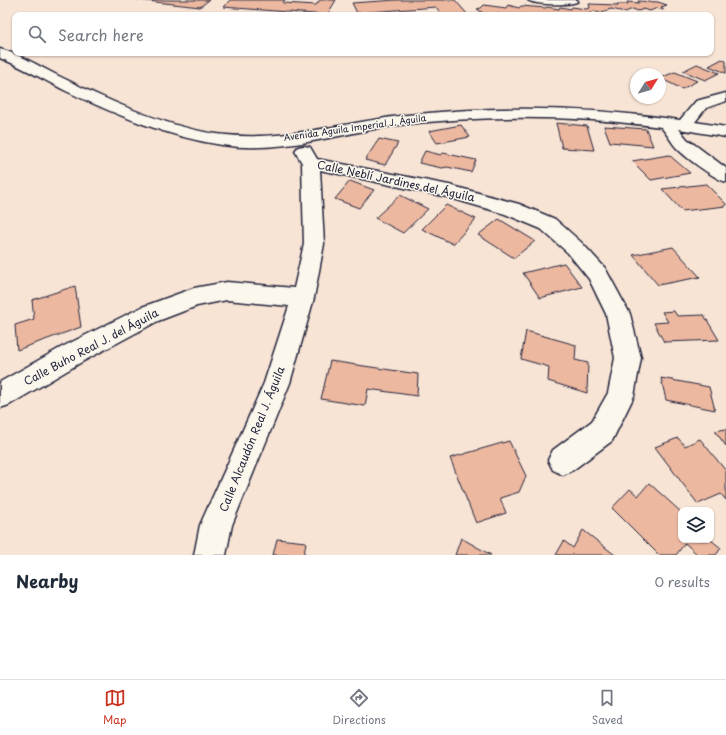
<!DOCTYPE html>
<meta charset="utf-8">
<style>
:root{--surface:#fff;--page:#f6f6f7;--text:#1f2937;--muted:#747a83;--line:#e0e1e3;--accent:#c8321e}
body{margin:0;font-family:"Playpen Sans",sans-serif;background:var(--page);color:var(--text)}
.controls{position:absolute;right:12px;bottom:12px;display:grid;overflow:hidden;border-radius:8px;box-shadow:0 1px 3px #0004}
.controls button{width:36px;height:36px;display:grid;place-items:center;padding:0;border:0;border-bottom:1px solid var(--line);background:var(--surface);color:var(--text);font:20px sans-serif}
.compass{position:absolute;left:630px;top:68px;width:36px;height:36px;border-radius:50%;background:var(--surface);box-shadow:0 1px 3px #0004;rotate:53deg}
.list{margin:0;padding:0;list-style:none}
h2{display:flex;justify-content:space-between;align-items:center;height:52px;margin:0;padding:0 16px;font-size:17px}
h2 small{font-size:13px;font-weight:400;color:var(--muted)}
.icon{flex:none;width:22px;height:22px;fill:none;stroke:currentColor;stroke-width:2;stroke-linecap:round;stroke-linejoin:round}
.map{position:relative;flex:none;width:726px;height:555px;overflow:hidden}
.search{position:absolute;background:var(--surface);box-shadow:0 1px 3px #0004;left:12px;right:12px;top:12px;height:44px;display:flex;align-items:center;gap:10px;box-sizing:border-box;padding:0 14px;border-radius:8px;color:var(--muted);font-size:15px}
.sheet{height:124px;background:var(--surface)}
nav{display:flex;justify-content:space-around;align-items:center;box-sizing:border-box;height:56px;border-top:1px solid var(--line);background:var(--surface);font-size:11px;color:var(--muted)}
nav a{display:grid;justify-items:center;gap:2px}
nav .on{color:var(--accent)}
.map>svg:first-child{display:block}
</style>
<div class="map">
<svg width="726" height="555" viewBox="0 0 726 555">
<rect width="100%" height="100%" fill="#f7e4d5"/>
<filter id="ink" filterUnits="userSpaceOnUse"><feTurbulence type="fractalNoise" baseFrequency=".025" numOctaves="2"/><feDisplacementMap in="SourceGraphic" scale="8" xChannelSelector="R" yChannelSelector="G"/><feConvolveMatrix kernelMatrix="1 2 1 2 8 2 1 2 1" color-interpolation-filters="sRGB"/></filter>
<g filter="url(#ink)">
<path fill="#edb8a0" stroke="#22223b" d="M138,0h71l-9,7z
M230,0h55l-2,3 33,2 4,-5h16l-9,15 -104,-8z
M396,0h59l13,15h-26l-6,-8 -79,6 -5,-10z
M638,1l20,1 9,3 -6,2 3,2 -2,1 -5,-2 -7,3 -6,-2 -6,2 -5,-2 -8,3 -14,-3 -12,4 -5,-2 -7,3v1h-86l-2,-1 -13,1 -9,-6 4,-1 3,-3 22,3 2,-3 11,3 2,-2 25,2 1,-1 12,2 1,-2 11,2 1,-2 14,2 4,-1 -1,-4 29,1 -1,-1h11l-1,-2 12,1z
M722,59l4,2v12l-17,-7z
M697,64l22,9 -14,7 -22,-9z
M675,72l22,9 -15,8 -22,-11z
M556,123l31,3 7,24 -32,-2z
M461,125l9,12 -33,6 -8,-12z
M604,126l42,3 7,17 -43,-4z
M379,139l19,4 -13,22 -20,-5z
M425,151l16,4 2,-2 33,7 -5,12 -24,-5 -5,1 -23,-5z
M669,155l21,18 -39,7 -19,-19z
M350,181l24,9 -15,18 -24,-9z
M706,184l20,20v2l-44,5 -20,-22z
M400,195l28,14 -25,24 -28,-15z
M446,205l30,14 -23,25 -31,-15z
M499,219l36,22 -21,17 -36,-23z
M673,247l27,30 -42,8 -25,-30z
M564,263l18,24 -42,11 -17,-25z
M75,286l6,41 -64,23 -2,-25 19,-6 -2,-19z
M674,311l3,5 27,-1 15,25 -55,2 -10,-19 14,-1 -6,-10z
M526,331l50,14 -1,15 13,3 -1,30 -39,-12 1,-14 -28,-8z
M330,361l88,13 -1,22 -49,-7 -3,17 -44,-7z
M661,378l48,9 6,23 -49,-10z
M726,429v17l-11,-15z
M678,438l7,8 15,-7 26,32v29l-5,-6 -23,10 -43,-57z
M509,441l17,35 -7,16 -19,6 6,15 -30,10 -26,-65z
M649,483l32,29v28h30l10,8 -5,7h-18l-13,-12 -9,12h-17l-47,-47 18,-19 8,7z
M583,530l32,25h-59l8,-14 9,7z
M461,538l30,17h-36z
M277,539l29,3 -2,13h-31z"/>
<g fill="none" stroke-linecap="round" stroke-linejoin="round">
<g stroke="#22223b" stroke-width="3">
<path id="minor" d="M528,0h49l1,1c-5,5 -45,4 -50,-1z
M0,49c23,6 45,21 67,31 44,22 110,51 159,55 61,6 121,-13 181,-20 92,-10 182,-8 273,5l16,-19 30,-8v8l-20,7 -11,14 31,5v10l-47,-8 8,10 39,29v14c-13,-4 -43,-26 -52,-37 -4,-6 -8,-12 -13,-18 -87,-12 -175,-12 -262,-2 -58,8 -118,29 -177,20 -54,-8 -108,-31 -158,-55 -21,-11 -42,-23 -64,-32z
M304,146l6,1 7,12 132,26 70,19 36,15 27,24 23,25 25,46 11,44 -7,38 -22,45 -39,29 -10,5 -10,-5 -5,-10 5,-10 39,-29 16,-28 7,-35 -9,-44 -17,-35 -21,-26 -27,-24 -36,-15 -58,-17 -127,-27 4,74 -10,54 -24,85 -58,142 -6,30h-32l6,-30 64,-142 25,-77 -62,-6 -30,6 -39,15 -78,42 -71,42 -9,3v-26l62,-35 80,-40 52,-19 33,-6 67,6 10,-44 -2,-81 -7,-12 3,-4z"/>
</g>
<use href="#minor" fill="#fbf7ec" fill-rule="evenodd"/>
</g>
</g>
<g text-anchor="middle" stroke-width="3" stroke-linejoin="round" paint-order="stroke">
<g font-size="9" fill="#22223b" stroke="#fbf7ec">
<text transform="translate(355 128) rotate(-8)" y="3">Avenida Aguila Imperial J. Águila</text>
</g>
<g font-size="11" fill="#22223b" stroke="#fbf7ec">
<text transform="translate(396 181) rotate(12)" y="4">Calle Neblí Jardines del Águila</text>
<text transform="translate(91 347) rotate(-28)" y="4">Calle Buho Real J. del Águila</text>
<text transform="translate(252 439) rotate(-68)" y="4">Calle Alcaudón Real J. Águila</text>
</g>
</g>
</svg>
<div class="controls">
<button><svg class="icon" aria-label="layers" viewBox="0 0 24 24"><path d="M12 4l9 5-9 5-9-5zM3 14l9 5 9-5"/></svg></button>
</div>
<svg class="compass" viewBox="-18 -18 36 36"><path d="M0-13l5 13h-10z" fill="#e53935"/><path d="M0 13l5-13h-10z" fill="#747a83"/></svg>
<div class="search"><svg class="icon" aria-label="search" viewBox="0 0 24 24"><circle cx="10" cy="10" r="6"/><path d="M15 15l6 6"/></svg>Search here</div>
</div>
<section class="sheet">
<h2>Nearby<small>0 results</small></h2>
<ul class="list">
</ul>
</section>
<nav>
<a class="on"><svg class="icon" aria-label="map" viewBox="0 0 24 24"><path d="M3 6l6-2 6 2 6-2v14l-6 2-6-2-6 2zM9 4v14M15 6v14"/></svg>Map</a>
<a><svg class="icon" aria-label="directions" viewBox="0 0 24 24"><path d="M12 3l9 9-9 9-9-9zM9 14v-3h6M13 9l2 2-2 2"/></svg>Directions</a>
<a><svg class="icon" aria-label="saved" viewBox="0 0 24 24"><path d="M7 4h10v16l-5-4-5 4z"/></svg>Saved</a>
</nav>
